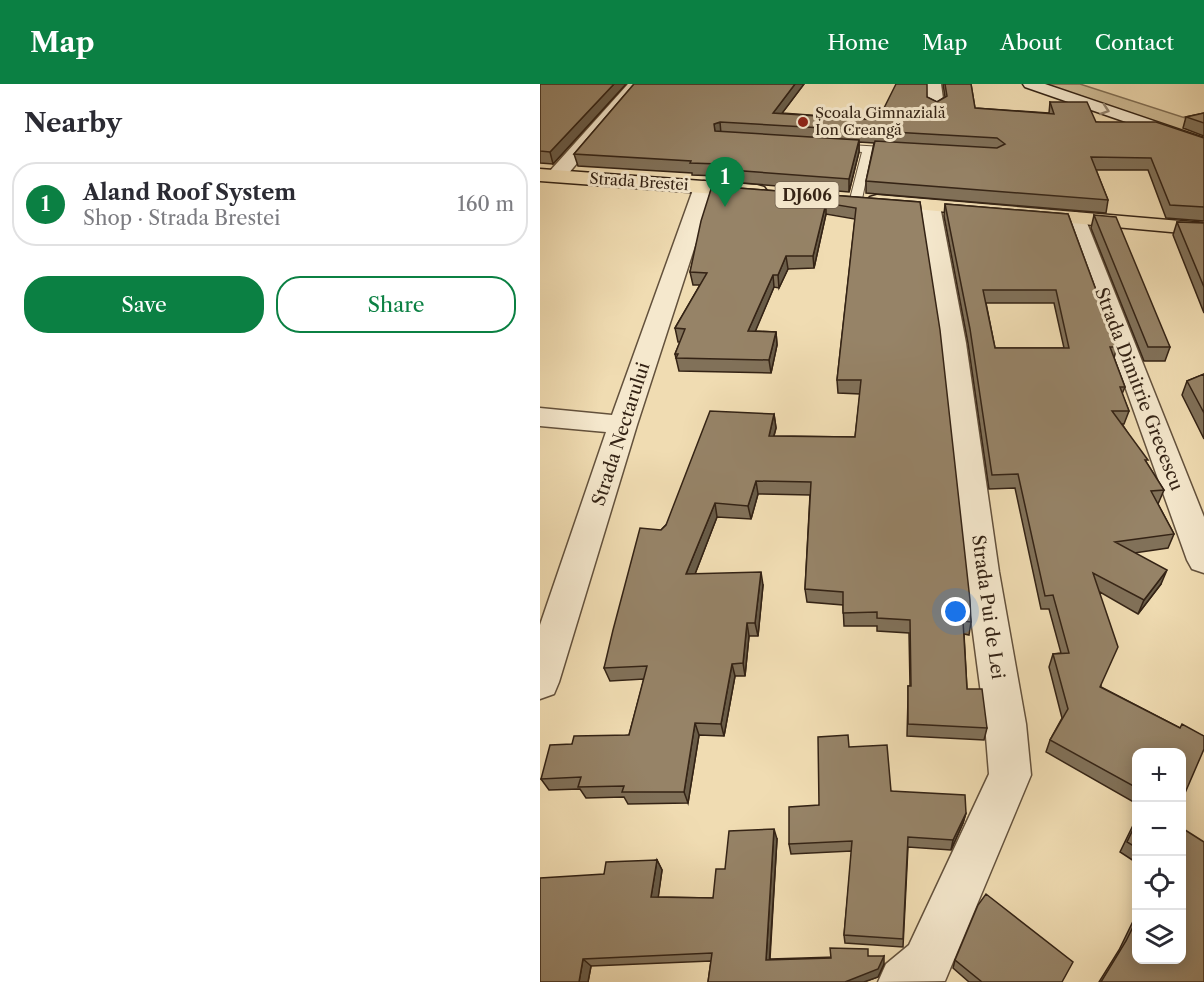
<!DOCTYPE html>
<meta charset="utf-8">
<style>
:root{--surface:#fff;--page:#f7f7f7;--text:#2b2b33;--muted:#7c7c81;--line:#e1e1e2;--accent:#0b8043}
body{margin:0;font-family:"Libre Caslon Text",serif;background:var(--page);color:var(--text)}
.controls{position:absolute;right:18px;bottom:18px;display:grid;overflow:hidden;border-radius:12px;box-shadow:0 3px 15px #0003}
.controls button{width:54px;height:54px;display:grid;place-items:center;padding:0;border:0;border-bottom:2px solid var(--line);background:var(--surface);color:var(--text);font:30px sans-serif}
.you{position:absolute;left:416px;top:528px;width:21px;height:21px;margin:-15px;border:4px solid #fff;border-radius:50%;background:#1a73e8;box-shadow:0 0 0 9px #1a73e833}
.badge{display:grid;place-items:center;width:39px;height:39px;border-radius:50%;background:var(--accent);color:#fff;font-size:20px;font-weight:700}
.pin{position:absolute;translate:-50% -50px;filter:drop-shadow(0 2px 3px #0008)}
.pin::after{content:'';position:absolute;top:32px;width:21px;height:18px;background:inherit;clip-path:polygon(0 0,100% 0,50% 100%)}
.list{margin:0;padding:0;list-style:none}
h2{display:flex;justify-content:space-between;align-items:center;height:78px;margin:0;padding:0 24px;font-size:26px}
h2 small{font-size:20px;font-weight:400;color:var(--muted)}
.list li{display:grid;grid-template-columns:39px 1fr auto;gap:18px;align-items:center;box-sizing:border-box;height:84px;margin:0 12px 12px;padding:0 12px;border:2px solid var(--line);border-radius:24px}
.list b{display:block;font-size:22px;white-space:nowrap}
.list p{margin:0;font-size:20px;white-space:nowrap;color:var(--muted)}
.list em{font-size:20px;font-style:normal;color:var(--muted)}
.actions{display:flex;gap:12px;padding:18px 24px}
.actions a{flex:1;padding:14px 0;border:2px solid var(--accent);border-radius:24px;text-align:center;font-size:21px;color:var(--accent)}
.actions .main{background:var(--accent);color:#fff}
.icon{flex:none;width:33px;height:33px;fill:none;stroke:currentColor;stroke-width:2;stroke-linecap:round;stroke-linejoin:round}
.map{position:relative;flex:none;width:664px;height:898px;overflow:hidden}
header{display:flex;align-items:center;gap:36px;box-sizing:border-box;height:84px;padding:0 30px;background:var(--accent);color:#fff}
header strong{font-size:28px}
nav{display:flex;gap:33px;margin-inline-start:auto;font-size:21px}
main{display:flex}
aside{flex:1;background:var(--surface)}
.map>svg:first-child{display:block}
</style>
<header>
<strong>Map</strong>
<nav><a>Home</a><a>Map</a><a>About</a><a>Contact</a></nav>
</header>
<main>
<aside>
<h2>Nearby<small></small></h2>
<ul class="list">
<li><span class="badge">1</span><div><b>Aland Roof System</b><p>Shop · Strada Brestei</p></div><em>160 m</em></li>
</ul>
<div class="actions"><a class="main">Save</a><a>Share</a></div>
</aside>
<div class="map">
<svg width="664" height="898" viewBox="0 0 664 898">
<rect width="100%" height="100%" fill="#f0dcb2"/>
<filter id="stains"><feTurbulence type="fractalNoise" baseFrequency=".00333" numOctaves="4"/><feColorMatrix values="0 0 0 0 .2 0 0 0 0 .09 0 0 0 0 .02 0 0 0 .5 -.17"/></filter>
<radialGradient id="worn" r=".72"><stop offset=".6" stop-color="#630" stop-opacity="0"/><stop offset="1" stop-color="#630" stop-opacity=".3"/></radialGradient>
<path fill="#d0bd97" stroke="#827056" stroke-width="1.5" d="M502,0h38l124,40v15z"/>
<g fill="none" stroke-linecap="round" stroke-linejoin="round">
<g stroke="#63513c" stroke-width="2">
<path id="service" d="M295,60l63,4 5,3 -5,3 -26,-2 -10,47 -6,3 -6,-3 12,-47 -31,-3v-4z"/>
</g>
<g stroke="#63513c" stroke-width="3">
<path id="minor" d="M88,0h15l-80,96h-14l-2,-4 2,-4z
M387,0h14l3,22 -2,3 -6,2 -8,-5z
M164,97l7,2 3,4 -77,238 -78,257 -5,12 -14,5v-74l66,-193 -66,-6v-18l72,7 82,-228 3,-4z
M390,116l7,2 3,4 26,137 33,229 27,152 5,51 -86,206 -67,1 8,-18 23,-19 80,-171 -4,-50 -20,-152 -24,-229 -21,-137 3,-4z
M535,128l7,2 3,4 119,299v56l-12,-4 -5,-9 -122,-342 3,-4z"/>
</g>
<g stroke="#342315" stroke-width="3">
<path id="secondary" d="M483,0h22l159,54v11l-179,-62z"/>
</g>
<g stroke="#342315" stroke-width="3">
<path id="primary" d="M0,85l217,16 7,2 3,4 -3,4 -7,2 -217,-16z
M337,111l327,28v12l-334,-30 -3,-4 3,-4z"/>
</g>
<use href="#service" fill="#f5e8cd" fill-rule="evenodd"/>
<use href="#minor" fill="#f5e8cd" fill-rule="evenodd"/>
<use href="#secondary" fill="#f5e8cd" fill-rule="evenodd"/>
<use href="#primary" fill="#f0dcb2" fill-rule="evenodd"/>
</g>
<path fill="#817159" stroke="#342315" stroke-width="1.5" fill-rule="evenodd" d="M0,0h86l-73,80 -13,-1z
M94,0h170l-22,29 96,7 49,-23 10,5 8,-5 -2,-13h28l4,24 74,5 1,-11 46,20 108,16v83l-38,-3 -18,-48h-52l12,30 -2,13 -240,-20v-12l8,-38 -15,-1v10l-10,40 -130,-11 -1,-5 -26,-1v-2l-114,-7 -4,-12z
M664,29v23l-21,-8 3,-11z
M172,102l208,16 51,420 -2,13 -5,-1 3,55 20,39 -3,12 -77,-4 1,-38v-12h2l-1,-53 -32,-2v-5h-33l-1,-21 -36,-3 -2,-13 5,-94 -52,-1 -7,25 -34,-2 -22,57 68,11 -5,51h-9l-4,40h-10l-11,60 -25,-1 -11,68 -60,1 -4,-7 -38,1 -6,-9 -31,1 -8,-11 31,-35 57,-9 15,-56 -34,2 -6,-13 57,-138 113,-116 2,14 -2,8 81,1 5,-43 -22,-1 -1,-13 18,-161 -29,-5 -12,54 -26,1 -9,19 -5,-1 -19,44 21,1 1,13 -6,28 -92,-2 -4,-17 5,-12h-2l-3,-14 25,-43h-7l-3,-13z
M405,120l123,10 49,133 -3,11 11,29 -3,7 7,17 -5,13h-2l42,66 -6,14 16,30 -6,14 -34,5 27,31 -23,30 -38,-22 1,95 79,41 24,8 -67,17v51l-91,-52 4,-12 12,-22 -13,-51 4,-13 8,-1 -12,-44h-8l-26,-121 -26,1 -21,-146 -24,-127zM446,219h68l10,45h-69z
M554,131l76,132 -5,14h-21l-53,-133z
M637,138l27,1v90l-31,-78z
M664,290v65l-22,-44 5,-14z
M309,663l42,44 75,22 -3,10 -12,27 -43,-3 -5,100 -58,-4 -1,-8 8,-84 -61,3 -2,-10 30,-39z
M597,733v46l-17,-11z
M237,755l-7,120 98,-3 16,8 -6,13 -14,5h-156l3,-21 -120,5 -3,16h-48l64,-108 53,-14 5,10 -4,27 55,1 12,-29z
M597,829v47l67,22h-105l20,-32z
M415,876l107,22h-93l-16,-14z"/>
<path fill="#695c48" stroke="#342315" stroke-width="1.5" d="M74,0h12l-73,80 -3,-12z
M255,0h9l-30,40 -1,-11z
M180,38l1,12 -6,2 -1,-12z
M319,56v12l-10,40v-13z
M286,119v11l-12,54 -1,-12z
M246,172l2,13 -9,19 -1,-13z
M233,191l1,12 -24,57 -2,-13z
M236,248l1,13 -6,28 -2,-13z
M234,330l2,14 -6,21 -1,-13z
M216,397l2,13 -7,25 -3,-13z
M175,419l2,14 -27,70 -4,-13z
M627,486l-6,14 -23,30 6,-14z
M221,488l2,13 -5,51 -3,-13z
M207,539l2,13 -4,40 -2,-13z
M192,580l3,12 -11,60 -3,-12z
M155,639l4,12 -11,68 -4,-11z
M426,729l-3,10 -12,27 2,-10z
M234,745l3,10 -8,128 -3,-7z
M117,776l5,10 -5,36 -6,-9z
M344,872v8l-6,13 -14,5h-19z
M43,875l8,7 -3,16h-9z"/>
<path fill="#968367" stroke="#342315" stroke-width="1.5" fill-rule="evenodd" d="M0,0h74l-64,68 -10,-1z
M94,0h161l-22,29 105,7 18,-36h31v13l10,5 10,-6 -2,-12h26l4,24 79,6 -4,-12h37l9,20h60l48,16v69l-34,-2 -19,-47 -60,-1 17,43 -242,-19 9,-40 122,7 8,-4 -8,-6 -277,-16 -6,2 1,7 144,9 -10,39 -132,-10 2,-5 -29,-1 1,-2 -117,-7z
M664,29v10l-18,-6z
M172,102l208,16 20,128 30,270 1,22 -8,-1 4,68h15l5,39 -79,-4v-38h3l-1,-66 -33,-2v-6l-34,1v-21l-38,-3 6,-107 -55,-1 -8,25 -33,-3 -29,71 75,-2 -6,51h-8l-4,40 -11,1 -11,60 -26,-1 -11,69h-62l2,-6 -46,1 3,-10 -40,2 9,-34 22,-1 2,-8 55,-1 18,-69 -43,2 9,-38 27,-102 21,2 5,-5 44,-114 64,3 -5,22 86,1 6,-57h-24l19,-172 -30,-5 -13,53h-27l-8,19h-5l-25,56 28,1 -7,28 -93,-2 2,-4h-3l10,-25 -10,-1 32,-55 -17,-1 11,-51z
M405,120l123,10 49,133h-7l15,40h-5l9,24h-17l36,49h-3l19,30 -13,1 23,43 -59,8 52,28 -23,30 -51,-27 25,74 -18,40 80,41 2,-4 22,12v13l-22,51v-47h-45v35l-87,-48 18,-31 -15,-55 16,-1 -16,-58 -8,1 -27,-122 -26,1 -22,-146zM443,206h73l13,58h-74z
M554,131l22,2 54,130h-22z
M637,138l27,1v64z
M664,290v39l-17,-32z
M308,651l1,12 38,-2 4,46 74,4 1,18 -13,27 -45,-3 -5,102 -59,-4 8,-94 -63,3v-37l30,-2 -1,-68z
M597,737v27l-10,-6z
M642,744l22,14v140h-103l25,-41 11,-22v41h45z
M234,745l-8,131 65,-2 -1,-10 38,1v7h16l-6,13 -33,13h-137l4,-29 -129,6 -4,23h-39v-104l64,-4 2,-12 51,-2 -6,37 62,1 3,-29h9l4,-38z
M446,810l87,68 -11,20h-80l-27,-22 23,-55z"/>
<defs><path id="oneway-chevron" d="M-2-3.5L2.5 0L-2 3.5" fill="none" stroke-width="1.6" stroke-linecap="round" stroke-linejoin="round" transform="scale(1.5)"/></defs>
<use stroke="#948671" href="#oneway-chevron" transform="translate(565 26) rotate(19)"/>
<circle fill="#8f2418" stroke="#f5e8cd" stroke-width="2" cx="263" cy="38" r="6"/>
<g text-anchor="middle" stroke-width="6" stroke-linejoin="round" paint-order="stroke">
<g font-size="15" fill="#342315" stroke="#f5e8cd" text-anchor="start">
<text x="275" y="34">Școala Gimnazială<tspan x="275" dy="17">Ion Creangă</tspan></text>
</g>
<g font-size="15" fill="#342315" stroke="#f5e8cd">
<text transform="translate(99 98) rotate(4)" y="5">Strada Brestei</text>
</g>
<rect fill="#f5e8cd" stroke="#6e5e4c" stroke-width="1.5" x="235.5" y="98" width="63" height="26" rx="4.5"/>
<g font-size="16" font-weight="bold" fill="#342315">
<text x="267" y="117">DJ606</text>
</g>
<g font-size="18" fill="#342315" stroke="#f5e8cd">
<text transform="translate(599 305) rotate(69)" y="6">Strada Dimitrie Grecescu</text>
<text transform="translate(81 350) rotate(-72)" y="6">Strada Nectarului</text>
<text transform="translate(448 523) rotate(82)" y="6">Strada Pui de Lei</text>
</g>
</g>
<rect width="100%" height="100%" filter="url(#stains)"/>
<rect width="100%" height="100%" fill="url(#worn)"/>
</svg>
<div class="controls">
<button>+</button>
<button>−</button>
<button><svg class="icon" aria-label="locate" viewBox="0 0 24 24"><circle cx="12" cy="12" r="6"/><path d="M12 2v4M12 18v4M2 12h4M18 12h4"/></svg></button>
<button><svg class="icon" aria-label="layers" viewBox="0 0 24 24"><path d="M12 4l9 5-9 5-9-5zM3 14l9 5 9-5"/></svg></button>
</div>
<div class="you"></div>
<div class="pin badge" style="left:185px;top:123px">1</div>
</div>
</main>
